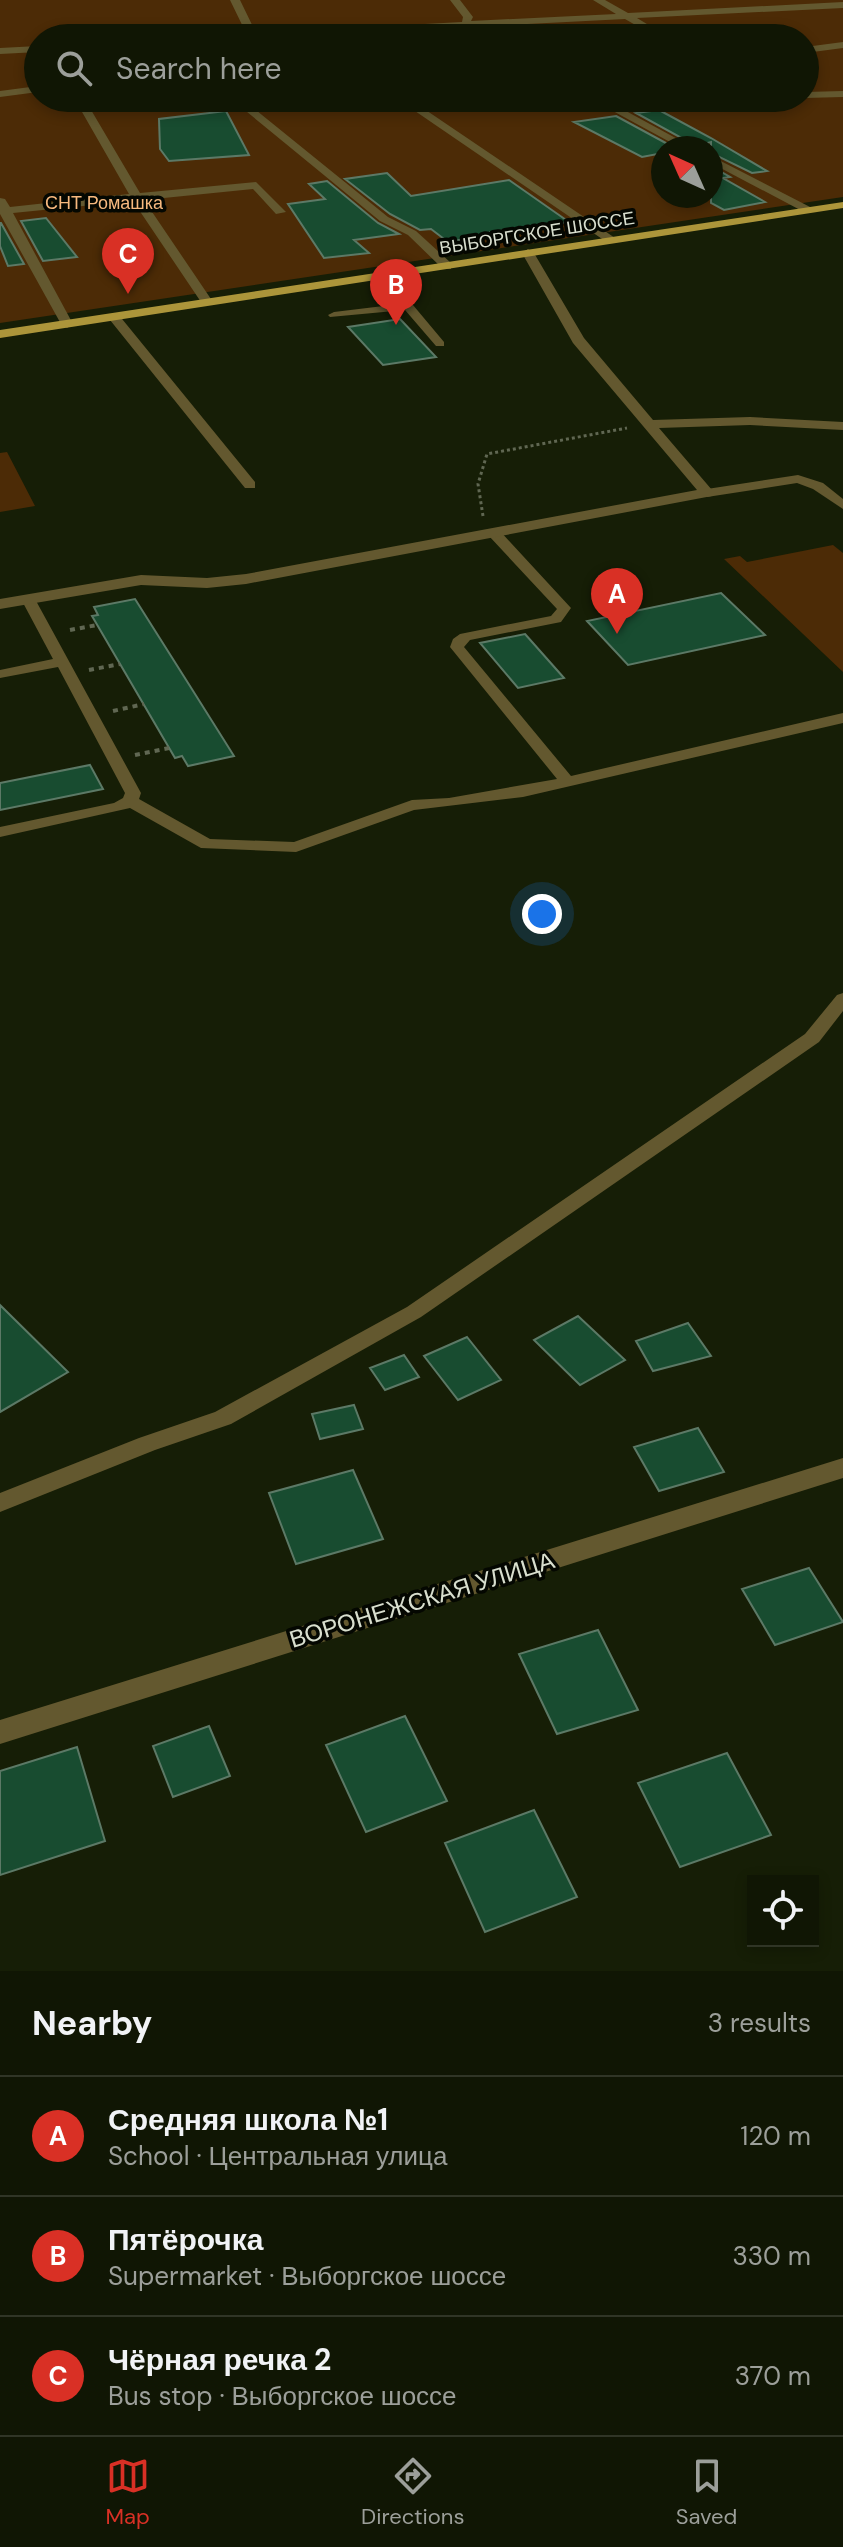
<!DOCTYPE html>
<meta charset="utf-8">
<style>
:root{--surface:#101604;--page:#191f0e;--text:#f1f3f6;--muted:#9c9f9a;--line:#303526;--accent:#d93025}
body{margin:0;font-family:"DM Sans",sans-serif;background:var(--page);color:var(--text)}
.controls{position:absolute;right:24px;bottom:24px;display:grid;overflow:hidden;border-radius:0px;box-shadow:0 4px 12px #0003}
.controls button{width:72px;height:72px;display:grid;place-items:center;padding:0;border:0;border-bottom:2px solid var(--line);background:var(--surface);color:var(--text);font:40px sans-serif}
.compass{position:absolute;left:651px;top:136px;width:72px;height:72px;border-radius:50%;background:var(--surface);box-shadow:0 4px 12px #0003;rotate:315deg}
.you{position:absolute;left:542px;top:914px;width:28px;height:28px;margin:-20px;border:6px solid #fff;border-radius:50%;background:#1a73e8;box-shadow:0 0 0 12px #1a73e833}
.badge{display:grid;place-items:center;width:52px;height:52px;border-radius:50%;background:var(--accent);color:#fff;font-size:26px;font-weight:700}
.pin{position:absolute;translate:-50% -66px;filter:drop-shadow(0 2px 4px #0008)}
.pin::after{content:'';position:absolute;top:42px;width:28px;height:24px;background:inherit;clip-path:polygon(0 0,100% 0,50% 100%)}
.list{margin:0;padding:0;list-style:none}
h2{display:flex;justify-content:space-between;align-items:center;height:104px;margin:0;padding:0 32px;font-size:34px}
h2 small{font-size:26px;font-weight:400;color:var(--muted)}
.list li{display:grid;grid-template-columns:52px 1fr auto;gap:24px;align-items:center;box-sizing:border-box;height:120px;padding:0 32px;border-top:2px solid var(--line)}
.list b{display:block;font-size:30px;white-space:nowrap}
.list p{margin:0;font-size:26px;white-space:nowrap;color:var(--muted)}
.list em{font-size:26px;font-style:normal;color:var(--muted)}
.icon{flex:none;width:44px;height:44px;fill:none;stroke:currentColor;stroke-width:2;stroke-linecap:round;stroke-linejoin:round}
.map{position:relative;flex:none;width:843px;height:1971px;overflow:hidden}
.search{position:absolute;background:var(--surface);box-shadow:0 4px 12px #0003;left:24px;right:24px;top:24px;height:88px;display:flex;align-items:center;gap:20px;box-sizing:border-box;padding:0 28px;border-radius:44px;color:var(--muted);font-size:30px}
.sheet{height:464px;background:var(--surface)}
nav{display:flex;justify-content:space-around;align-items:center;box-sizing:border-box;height:112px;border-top:2px solid var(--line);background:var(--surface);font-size:22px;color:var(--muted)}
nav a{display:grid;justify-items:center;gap:4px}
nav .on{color:var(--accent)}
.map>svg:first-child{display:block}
</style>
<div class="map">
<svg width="843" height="1971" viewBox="0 0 843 1971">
<rect width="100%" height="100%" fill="#161e06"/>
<path fill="#4c2b06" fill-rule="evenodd" d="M0,0h843v197l-843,126zM38,38h767v60h-767zM663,148h48v48h-48z
M7,452l28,54 -35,6v-59z
M833,545l10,8v119l-119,-113 16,-3 7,6z"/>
<path fill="#184c30" stroke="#5c7966" stroke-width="2" d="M659,110l52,28 56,33 -15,2 -41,-20v-11l-15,4 -60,-33z
M226,111l23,44 -80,6 -9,-12 -1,-30z
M616,116l59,32h-12v5l-21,4 -68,-35z
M711,166l19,11 -7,1 42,24 -41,8 -13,-7z
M387,173l24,23 98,-16 60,42 -78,10 2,2 -45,8 -17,-13 -11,1 -30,-16 -45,-35z
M327,181l51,42 21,11 -45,6 15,13 -45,5 -36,-54 37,-5 -16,-15z
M46,218l31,39 -34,4 -22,-40z
M0,223h1l23,41 -16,2 -8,-20z
M400,319l36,38 -53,8 -35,-38z
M721,593l44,42 -137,30 -41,-44z
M135,599l60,95 39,62 -46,10 -6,-10 -7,2 -83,-142 6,-1 -4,-8z
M525,634l39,44 -46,10 -38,-45z
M90,765l13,24 -103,21v-27z
M0,1305l68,67 -68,40z
M578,1316l47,44 -45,25 -46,-45z
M688,1323l23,33 -58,15 -17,-30z
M467,1337l34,43 -43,20 -34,-44z
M404,1355l15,22 -34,13 -15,-22z
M354,1405l9,24 -43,10 -8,-25z
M698,1428l26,44 -65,19 -25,-44z
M353,1470l30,69 -87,25 -27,-71z
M809,1568l34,54 -68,23 -33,-56z
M598,1630l40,80 -81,24 -38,-80z
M405,1716l42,85 -81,31 -40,-87z
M209,1726l21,50 -57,21 -20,-51z
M77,1747l28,94 -105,34v-104z
M727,1753l44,82 -91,32 -42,-84z
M534,1810l43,87 -92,35 -40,-89z"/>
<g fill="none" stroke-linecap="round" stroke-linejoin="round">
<path stroke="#606752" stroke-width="3" stroke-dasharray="3 3" stroke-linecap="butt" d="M483,516l-5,-32 9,-30 140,-26"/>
<path stroke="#606752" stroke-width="4" stroke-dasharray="5 5" stroke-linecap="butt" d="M70,630l27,-5
M89,670l31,-6
M113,711l31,-7
M135,755l34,-7"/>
<path fill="#63582f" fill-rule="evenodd" d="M379,274h8l57,68v4h-8l-31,-36 -75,7 -2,-2 6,-3 66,-8 -21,-26z
M798,475l25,8 20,16v10l-30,-20 -16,-6 -90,14 -7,-4 7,-4z
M494,529l5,1 72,78 -10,14 -91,18 -6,7 107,129 272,-63v10l-320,74 -109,13 -118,42 -95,-4 -71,-40 -130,29v-10l114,-24 9,-5 2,-5 -67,-126 -58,11v-8l53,-11 -32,-60 7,-4 7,4 106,194 -2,6 71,40 84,3 118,-42 37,-2 108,-19 -107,-132 3,-8 7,-5 91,-18 6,-7 -68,-73v-6z
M843,993v18l-24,31 -398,275 -190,107 -76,26 -155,62v-19l139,-55 76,-26 192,-105 398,-273 32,-39z"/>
<path fill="#63582f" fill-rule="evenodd" d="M230,0h10l16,33 206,-11 1,-5 -13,-17h10l13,17 -2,4 145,-7 -23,-14h12l23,13 215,-11v6l-206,10 33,20h-12l-33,-19 -155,8 14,11h-12l-11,-6 -1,-4 -198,10h-61l45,-5z
M843,42v6l-38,5v-6z
M38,46v6l-38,2v-6z
M38,86v6l-38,5v-6z
M843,91v6l-38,1v-6z
M74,98h10l56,95 116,-11 30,30 -10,2 -23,-25 -109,11 69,102 -2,3h-8l-70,-104 -120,12 60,111 -6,4 -6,-4 -61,-110v-16l5,1 5,8 119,-13z
M230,98h11l147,119 28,14 35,32v6h-8l-35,-34 -28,-14z
M396,98h12l210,142 -10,3z
M589,98h13l92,50h-13z
M711,156l101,52 2,2 -10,2 -93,-49z
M528,249l6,4 50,85 69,82 97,-3 93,5v8l-93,-5 -91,3 53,62v6l-466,88 -39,4 -66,-3 -141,24v-10l141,-24 66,3 39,-4 451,-84 -124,-147 -51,-90z
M110,314h8l137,168v6h-10l-135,-168z
M843,1458v20l-843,266v-24z"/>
<path fill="#ac953a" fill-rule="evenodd" d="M843,202v6l-843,130v-8z"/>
</g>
<g text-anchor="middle" stroke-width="7" stroke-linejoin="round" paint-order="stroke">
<g font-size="18" fill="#f7b97f" stroke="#040701">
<text x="104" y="209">СНТ Ромашка</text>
</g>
<g font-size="18" fill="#d8dece" stroke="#040701">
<text transform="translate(537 233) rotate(-9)" y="6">ВЫБОРГСКОЕ ШОССЕ</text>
</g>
<g font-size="24" fill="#d8dece" stroke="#040701">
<text transform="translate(422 1600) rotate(-17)" y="8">ВОРОНЕЖСКАЯ УЛИЦА</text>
</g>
</g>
</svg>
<div class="controls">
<button><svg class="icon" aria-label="locate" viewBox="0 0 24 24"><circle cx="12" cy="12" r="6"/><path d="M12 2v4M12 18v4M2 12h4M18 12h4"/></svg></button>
</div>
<svg class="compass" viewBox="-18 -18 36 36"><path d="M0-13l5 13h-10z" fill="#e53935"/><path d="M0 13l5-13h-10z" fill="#9c9f9a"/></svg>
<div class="you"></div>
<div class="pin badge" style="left:617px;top:634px">A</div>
<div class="pin badge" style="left:396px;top:325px">B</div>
<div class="pin badge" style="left:128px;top:294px">C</div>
<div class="search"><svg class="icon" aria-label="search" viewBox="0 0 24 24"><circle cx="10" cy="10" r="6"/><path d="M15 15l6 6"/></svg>Search here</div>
</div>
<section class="sheet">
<h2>Nearby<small>3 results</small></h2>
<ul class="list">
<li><span class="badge">A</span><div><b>Средняя школа №1</b><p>School · Центральная улица</p></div><em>120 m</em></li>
<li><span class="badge">B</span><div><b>Пятёрочка</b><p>Supermarket · Выборгское шоссе</p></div><em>330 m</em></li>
<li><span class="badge">C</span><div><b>Чёрная речка 2</b><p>Bus stop · Выборгское шоссе</p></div><em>370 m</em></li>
</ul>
</section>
<nav>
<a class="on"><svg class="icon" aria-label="map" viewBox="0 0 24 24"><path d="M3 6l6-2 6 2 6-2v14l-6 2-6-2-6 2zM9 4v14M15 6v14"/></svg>Map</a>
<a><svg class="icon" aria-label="directions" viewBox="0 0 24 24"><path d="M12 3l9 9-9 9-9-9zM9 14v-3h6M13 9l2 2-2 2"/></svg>Directions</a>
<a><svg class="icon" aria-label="saved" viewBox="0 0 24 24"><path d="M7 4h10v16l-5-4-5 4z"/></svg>Saved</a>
</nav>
